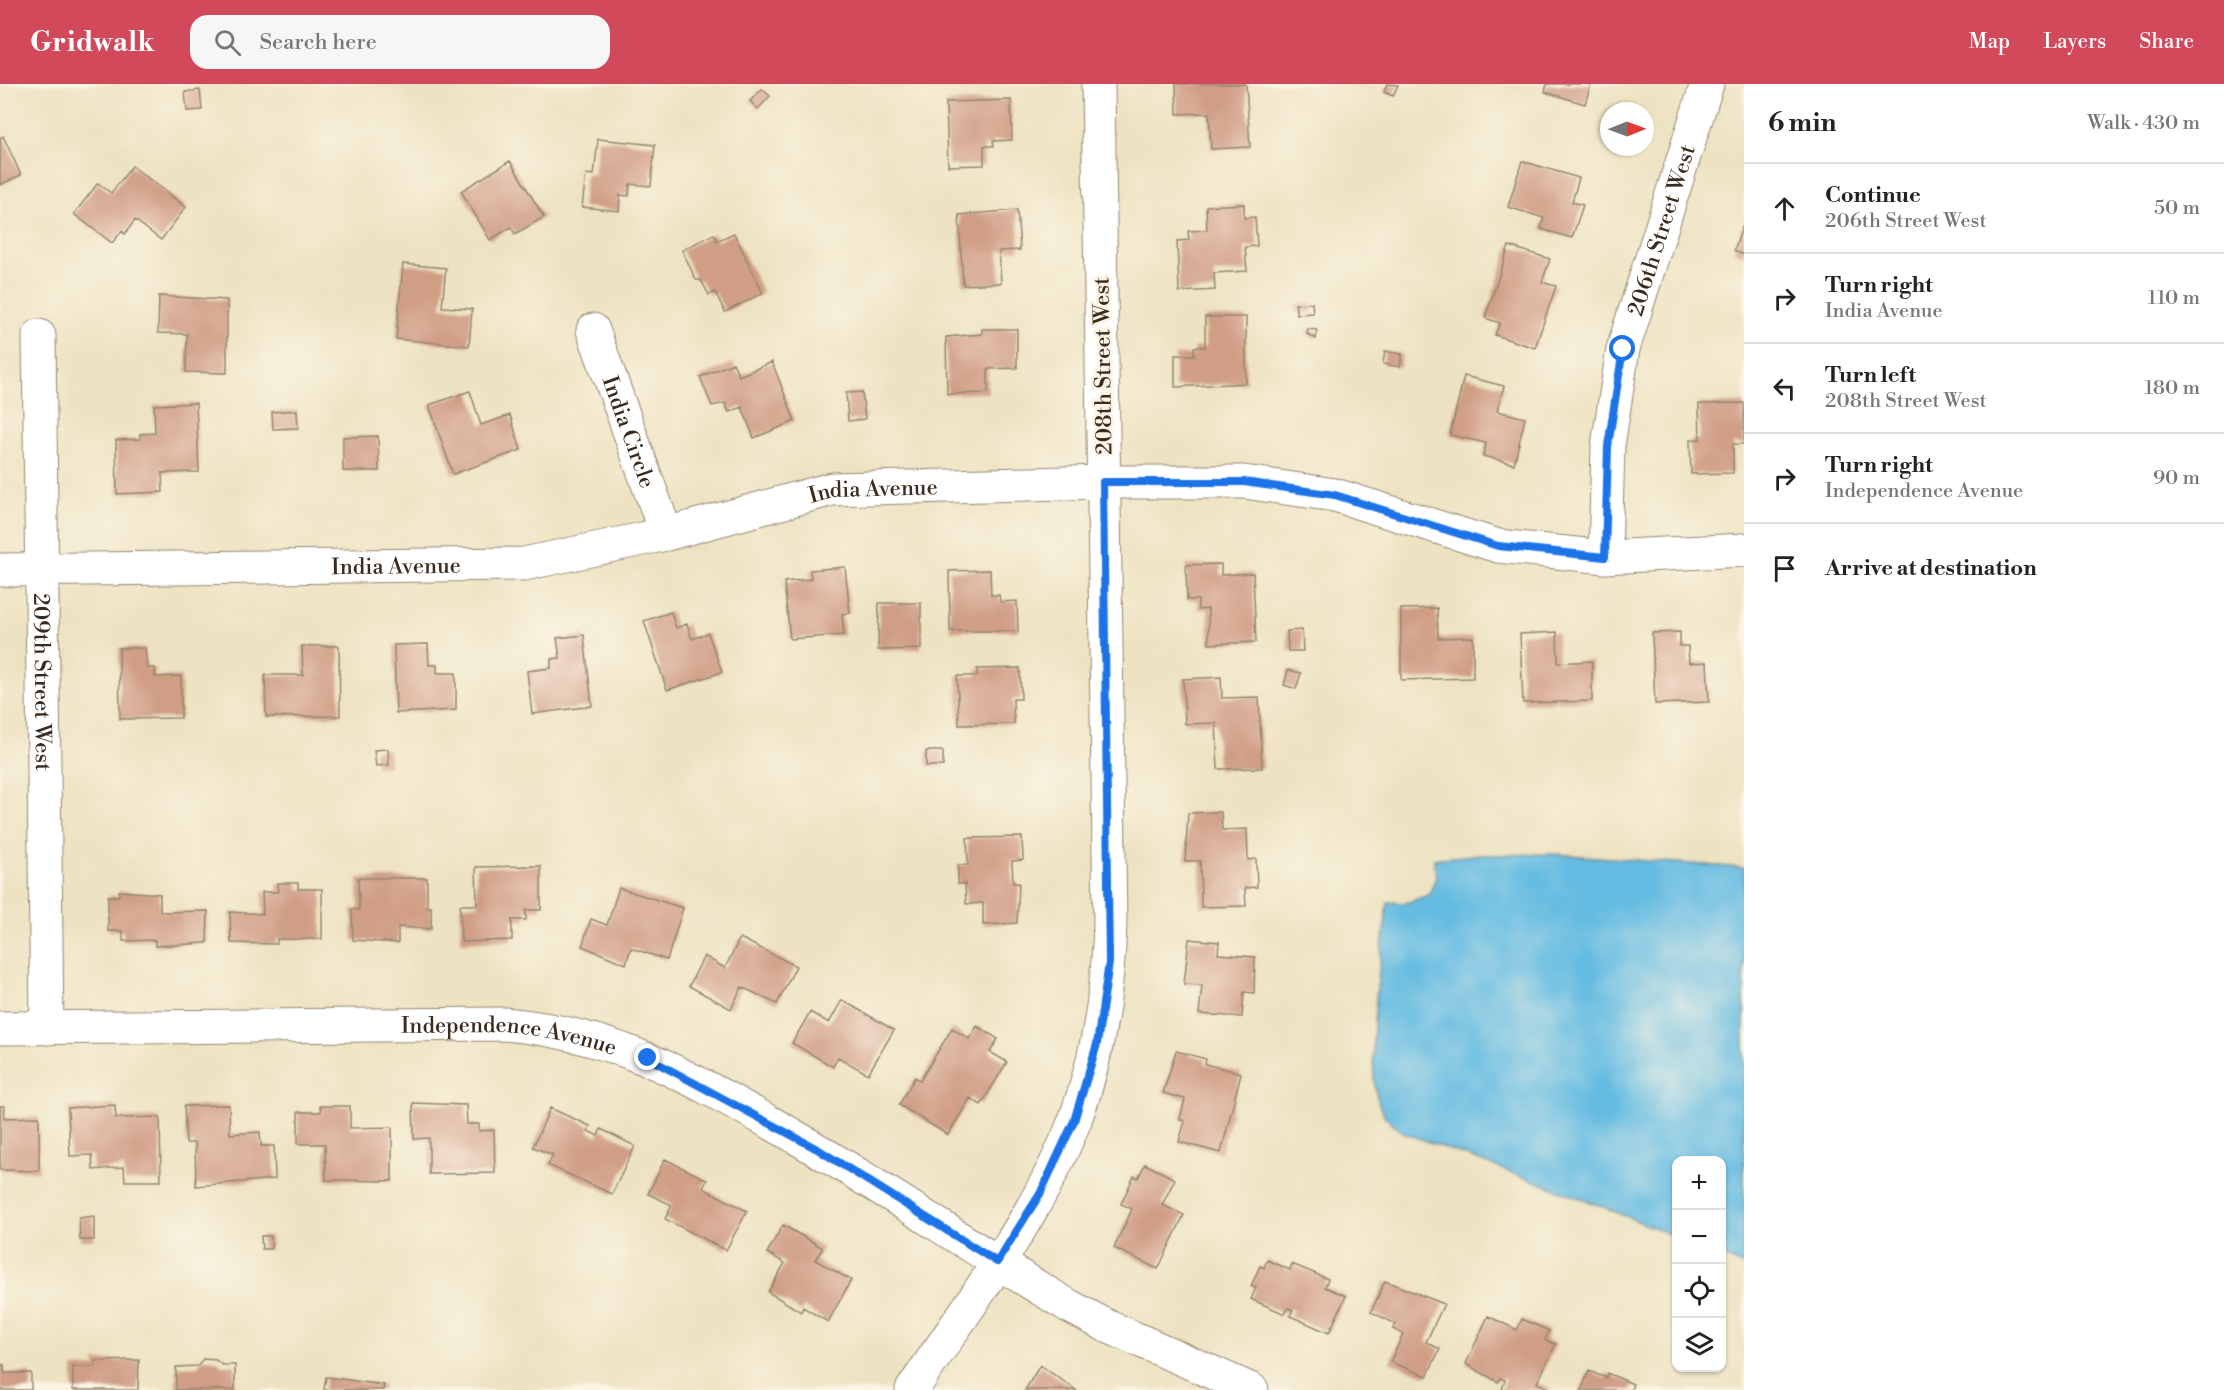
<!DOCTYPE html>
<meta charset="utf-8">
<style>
:root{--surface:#fff;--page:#f6f6f6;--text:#222;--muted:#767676;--line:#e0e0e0;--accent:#d1495b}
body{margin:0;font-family:"Libre Bodoni",serif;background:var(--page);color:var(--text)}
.controls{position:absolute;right:18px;bottom:18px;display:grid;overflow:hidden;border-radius:12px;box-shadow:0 2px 4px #0004}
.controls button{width:54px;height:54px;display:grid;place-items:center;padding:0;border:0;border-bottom:2px solid var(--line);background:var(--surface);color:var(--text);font:30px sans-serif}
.compass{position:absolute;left:1600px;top:18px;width:54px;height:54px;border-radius:50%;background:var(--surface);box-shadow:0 2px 4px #0004;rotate:89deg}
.stop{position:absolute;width:18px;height:18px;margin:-14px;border:4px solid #1a73e8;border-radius:50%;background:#fff}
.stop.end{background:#1a73e8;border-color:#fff;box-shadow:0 2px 6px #0008}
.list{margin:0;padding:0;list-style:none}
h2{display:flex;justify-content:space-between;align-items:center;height:78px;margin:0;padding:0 24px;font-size:26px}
h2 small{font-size:20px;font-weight:400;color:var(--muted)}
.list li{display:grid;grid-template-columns:39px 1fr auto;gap:18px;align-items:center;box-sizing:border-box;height:90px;padding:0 24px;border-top:2px solid var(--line)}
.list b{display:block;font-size:22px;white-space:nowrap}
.list p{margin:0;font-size:20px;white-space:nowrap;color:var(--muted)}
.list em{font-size:20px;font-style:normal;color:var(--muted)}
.icon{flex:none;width:33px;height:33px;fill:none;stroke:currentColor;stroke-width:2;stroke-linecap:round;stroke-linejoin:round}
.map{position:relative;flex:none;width:1744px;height:1306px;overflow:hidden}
header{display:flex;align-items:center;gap:36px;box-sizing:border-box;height:84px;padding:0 30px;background:var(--accent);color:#fff}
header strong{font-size:28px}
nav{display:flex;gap:33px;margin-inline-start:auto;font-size:21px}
.search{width:420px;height:54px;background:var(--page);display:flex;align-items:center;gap:15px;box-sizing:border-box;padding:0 21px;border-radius:18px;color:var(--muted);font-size:22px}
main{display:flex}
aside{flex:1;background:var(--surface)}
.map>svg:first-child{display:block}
</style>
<header>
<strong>Gridwalk</strong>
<div class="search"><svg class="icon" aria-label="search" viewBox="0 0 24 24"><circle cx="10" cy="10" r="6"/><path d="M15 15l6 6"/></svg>Search here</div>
<nav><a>Map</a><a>Layers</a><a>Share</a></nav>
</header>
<main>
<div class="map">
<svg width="1744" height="1306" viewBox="0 0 1744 1306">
<rect width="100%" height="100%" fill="#fcf5e5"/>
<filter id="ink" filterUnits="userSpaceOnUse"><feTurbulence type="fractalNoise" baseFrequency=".0167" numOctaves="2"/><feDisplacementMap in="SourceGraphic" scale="12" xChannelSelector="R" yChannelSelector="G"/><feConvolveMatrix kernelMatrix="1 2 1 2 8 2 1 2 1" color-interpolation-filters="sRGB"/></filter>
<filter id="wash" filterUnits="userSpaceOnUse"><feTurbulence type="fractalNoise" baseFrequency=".008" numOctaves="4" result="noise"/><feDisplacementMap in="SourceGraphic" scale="24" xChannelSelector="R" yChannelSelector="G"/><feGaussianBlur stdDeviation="1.35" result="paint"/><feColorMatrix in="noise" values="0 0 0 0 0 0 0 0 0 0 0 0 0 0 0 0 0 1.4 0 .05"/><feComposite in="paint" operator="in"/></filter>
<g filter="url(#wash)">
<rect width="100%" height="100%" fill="#ede2c1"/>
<path fill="#65bce2" stroke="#507380" stroke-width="1.5" d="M1556,770l188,14v398l-22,-10v-96h-46v77l-75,-31 -199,-74c-9,-7 -17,-13 -21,-23 -19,-43 1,-158 7,-207l18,1 23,-8 7,-18 -2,-18 39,-4z"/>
<g id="blocks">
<path fill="#d09d85" d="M1176,0h70l4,63 -39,2 -2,-36 -32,1z
M1387,0l11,1 -5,11 -9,-4z
M1547,0h44l-6,20 -40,-12z
M762,5l8,7 -12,13 -8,-8z
M200,6l2,20 -15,1 -2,-19z
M1011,16l1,40 -19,1 1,5h-10v19l-36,1 -2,-64z
M3,52l18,39 -21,10v-47z
M598,55l57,6 -4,41 -21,-2 -1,12 -9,-1 -1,16 -37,-4 4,-33 8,1z
M510,77l34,56 -29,17 -4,-7 -21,13 -29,-49z
M1522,77l57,17 -7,24 11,3 -11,33 -31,-9 3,-11 -36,-11z
M132,82l54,41 -25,33 -26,-20 -10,14 -3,-3 -10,12 -38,-29 24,-31 13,10z
M1244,120v14l11,-1 2,29 -12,1 2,24 -33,2 1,17 -36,2 -2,-51 12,-1 -1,-9 19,-1 -1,-24z
M1017,126l3,40 -21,1 2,32 -38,2 -4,-70z
M1744,138v33l-10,-4z
M734,149l29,60 -38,19 -10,-20 -6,3 -8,-15h-5l-14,-30 32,-16 3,7z
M1509,162l41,13 -8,23 14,4 -21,62 -40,-13 5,-12 -15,-5z
M403,180l43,4 -4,39 30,2 -3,37 -73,-7z
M159,212l68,4v73l-41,-1 1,-38 -29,-1z
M1312,219l1,10 -16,1 -2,-10z
M1205,233h41v66l-71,4v-32h19v-8h11z
M982,245h35v39l-29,1v24l-41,1 -1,-57 36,-3z
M1308,245l9,1 -1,9 -9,-5z
M1385,267l17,3 -2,13 -17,-3z
M772,278l23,59 -41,17 -12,-31 -13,5 -4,-9 -13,3 -12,-29 33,-14 6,13z
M1464,292l40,10 -7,25 28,7 -11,46 -31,-8 3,-13 -36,-8z
M470,307l11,34 29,-10 11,35 -68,24 -24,-69z
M862,308l3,27 -17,2 -2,-28z
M196,319l3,69 -37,1 1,19 -46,2 -1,-54 24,-1v-5l15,-1 -1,-28z
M1744,319v41h-11v29l-42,1 -1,-34 10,-1 -1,-35z
M297,326l1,18 -25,1 -1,-17z
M378,352l1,35h-36v-34z
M1221,480v11l32,-2 3,69 -47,2 -1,-35 -10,1v-10h-11l-1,-35z
M845,483l5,46 -8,1 2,21 -54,4 -6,-57 27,-3 -1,-9z
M990,486l1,25h8l1,7 17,-1 1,30h-68l-1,-60z
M879,519h42v46l-43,1z
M1437,524l1,30 35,-1v41l-72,2v-71z
M671,528l5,16 11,-4 5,15 16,-6 14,39 -55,18 -23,-69z
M1302,546l1,21h-15l-1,-20z
M1557,548l1,31 34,-2v40l-69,2 -3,-69z
M1680,548v14h8l1,17 18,-1 2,40 -54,2 -3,-71z
M584,551l8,71 -60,8 -5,-43 24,-3v-9l9,-1 -3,-20z
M428,560l1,21h8v8h19v37l-60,3 -2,-68z
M302,562h37l1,70 -74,1 -1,-42h38z
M119,564h26l2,20h8v9l26,-1v42l-61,1z
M1020,584l1,31h-8l1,25 -55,1 -2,-49h20v-7z
M1288,586l13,3 -5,16 -12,-4z
M1221,593l1,21 37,-1 3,71 -44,1 -2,-46 -31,1 -2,-45z
M388,665l1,16 -13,1 -2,-16z
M926,667h17v15h-17z
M1221,728l1,18 25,-1 1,31 8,-1 1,28 -12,1 1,18 -45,1 -1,-46h-15l3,-48z
M1022,753l1,23 -11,1 1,22h6l-2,40 -34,2v-22l-17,1 -1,-20h-7v-19h10l-1,-27z
M541,782v44h-15v10h-14v20l-51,2 -1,-37h17l-1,-38z
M358,794h69v29h4v22l-33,-2v16l-45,-3 -1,-31 7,1z
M277,799h21v6h24v50h-45v5l-46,-1 -1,-31 33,2 -1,-22h16z
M619,804l64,20 -16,52 -36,-12 -5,16 -44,-18 9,-27 16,6z
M119,807l41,3v18l48,-1 -1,32 -52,3v-6l-32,1v-10h-15v-35h11z
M740,854l56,28 -19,38 -35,-17 -11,22 -42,-23 15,-30 21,12z
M1189,855l30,3 -1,12 37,3 -1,36 -10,-1 -2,25 -43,-3 3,-29 -18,-1z
M842,916l52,30 -26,44 -30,-17 -5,10 -41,-24 18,-31 19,11z
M977,942l21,13 -8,13 17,10 -26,43 -11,-7 -22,37 -49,-30 16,-28 5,4 32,-53 17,11z
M1176,967l30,8 -1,5 36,9 -20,80 -42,-11 6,-21 -5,-2 5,-20 -22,-6z
M413,1019l53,2 1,19h12v7l15,-1 1,43 -66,1v-36l-15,1z
M115,1021l1,13 44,-1 1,64h-36l-1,-14 -31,3 -1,-15 -22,1 -2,-48z
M229,1021l1,29 30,-2 1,14h13l1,33 -79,7 -1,-43h-9l-2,-37z
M0,1022h5l-1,12 35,-1v54l-39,-1z
M320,1022h30v22l42,-1v54l-66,-1 -1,-36h-27v-32h23z
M550,1024l40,18 -2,5 10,5 3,-7 34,17 -23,48 -64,-29 5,-10 -20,-8z
M665,1075l42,21 -4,8 44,23 -21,39 -61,-31 7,-14 -24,-11z
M1145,1080l30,15 -13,26 22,10 -26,54 -44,-21 18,-39 -11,-5 13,-28 4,2z
M94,1132v24h-14l-1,-22z
M783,1141l40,23 -8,12 36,20 -23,42 -25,-15 -2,5 -33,-20 17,-29 -18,-10z
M261,1152h10v13h-9z
M1267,1176l23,10 2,-6 36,15 -3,8 21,9 -17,37 -39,-17 3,-6 -5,-2 -3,6 -34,-15 5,-11 -5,-2 9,-20 4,2z
M1385,1197l59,23 -18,38 14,7 -13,27 -37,-14 13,-28 -10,-5 3,-5 -25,-12z
M1488,1232l29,14 5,-11 27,12 -4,9 11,4 -19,39 16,7h-51l3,-10 -5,-2 -2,4 -32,-18z
M203,1275l13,1 6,5h13v25h-59v-23l22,-1z
M139,1276l-1,30h-65v-23h22v-6z
M0,1281h4v8h27v17h-31z
M1040,1281l36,25h-51z
M1589,1287l17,7 1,-5 26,11 -2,6h-50z
M326,1293l58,8 -1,5h-59z"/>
</g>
</g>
<g filter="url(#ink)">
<use href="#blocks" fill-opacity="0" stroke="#948670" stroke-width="1.5"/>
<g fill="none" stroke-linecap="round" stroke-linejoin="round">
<g stroke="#948670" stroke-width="35">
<g id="street">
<path id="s1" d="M593,246l73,204"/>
<path id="s2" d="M39,252l8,692"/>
<path id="s3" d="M1605,473l3,-111 15,-97 84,-265"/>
<path id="s4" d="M0,486l524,-6 142,-30 166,-45 271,-7h141l91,13 163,51 107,11 139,-7"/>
<path id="s5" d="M0,944l505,-4c104,9 176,48 266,99 102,57 198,124 298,183l38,20 145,64"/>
<path d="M912,1306c57,-86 125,-172 163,-270 23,-62 33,-130 35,-197l-12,-839"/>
</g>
</g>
<use href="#street" stroke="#fff" stroke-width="33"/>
</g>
</g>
<g fill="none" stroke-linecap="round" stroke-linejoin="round" filter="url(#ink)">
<path stroke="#1a73e8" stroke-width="8" d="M648,974l171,92 178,112 43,-68 34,-73 23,-77 12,-81 -6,-481h141l91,13 163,51 107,11 3,-111 15,-97"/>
</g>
<g text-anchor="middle" stroke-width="6" stroke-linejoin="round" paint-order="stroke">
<g font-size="22" fill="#3b2a1e" stroke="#fcf5e5">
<text dy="8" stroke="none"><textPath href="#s3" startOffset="334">206th Street West</textPath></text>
<text transform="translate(1102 282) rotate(-91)" y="8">208th Street West</text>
<text dy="8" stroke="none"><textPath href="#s1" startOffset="108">India Circle</textPath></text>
<text dy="8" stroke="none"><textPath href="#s4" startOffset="882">India Avenue</textPath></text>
<text dy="8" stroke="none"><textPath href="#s4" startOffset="396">India Avenue</textPath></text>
<text dy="8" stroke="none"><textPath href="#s2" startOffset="346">209th Street West</textPath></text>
<text dy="8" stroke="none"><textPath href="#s5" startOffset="510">Independence Avenue</textPath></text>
</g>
</g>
</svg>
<div class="controls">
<button>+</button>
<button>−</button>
<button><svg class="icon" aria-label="locate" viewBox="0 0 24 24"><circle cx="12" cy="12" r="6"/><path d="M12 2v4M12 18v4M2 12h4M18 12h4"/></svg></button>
<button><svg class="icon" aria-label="layers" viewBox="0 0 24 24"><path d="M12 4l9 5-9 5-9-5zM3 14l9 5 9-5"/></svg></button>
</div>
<svg class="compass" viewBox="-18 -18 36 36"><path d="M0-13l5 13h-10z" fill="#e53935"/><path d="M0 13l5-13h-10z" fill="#767676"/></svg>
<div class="stop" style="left:1623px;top:265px"></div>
<div class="stop end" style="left:648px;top:974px"></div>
</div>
<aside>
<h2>6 min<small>Walk · 430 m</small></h2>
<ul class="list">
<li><svg class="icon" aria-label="ahead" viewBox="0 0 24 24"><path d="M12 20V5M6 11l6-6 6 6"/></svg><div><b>Continue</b><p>206th Street West</p></div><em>50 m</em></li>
<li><svg class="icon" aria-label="right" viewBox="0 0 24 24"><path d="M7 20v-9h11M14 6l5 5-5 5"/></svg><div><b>Turn right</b><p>India Avenue</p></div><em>110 m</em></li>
<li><svg class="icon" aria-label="left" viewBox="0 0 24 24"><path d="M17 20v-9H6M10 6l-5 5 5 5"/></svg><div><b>Turn left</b><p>208th Street West</p></div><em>180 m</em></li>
<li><svg class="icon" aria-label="right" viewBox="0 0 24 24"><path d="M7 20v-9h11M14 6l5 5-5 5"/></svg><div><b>Turn right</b><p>Independence Avenue</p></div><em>90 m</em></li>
<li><svg class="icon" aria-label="arrive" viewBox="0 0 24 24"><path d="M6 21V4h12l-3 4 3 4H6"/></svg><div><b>Arrive at destination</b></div></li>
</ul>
</aside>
</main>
